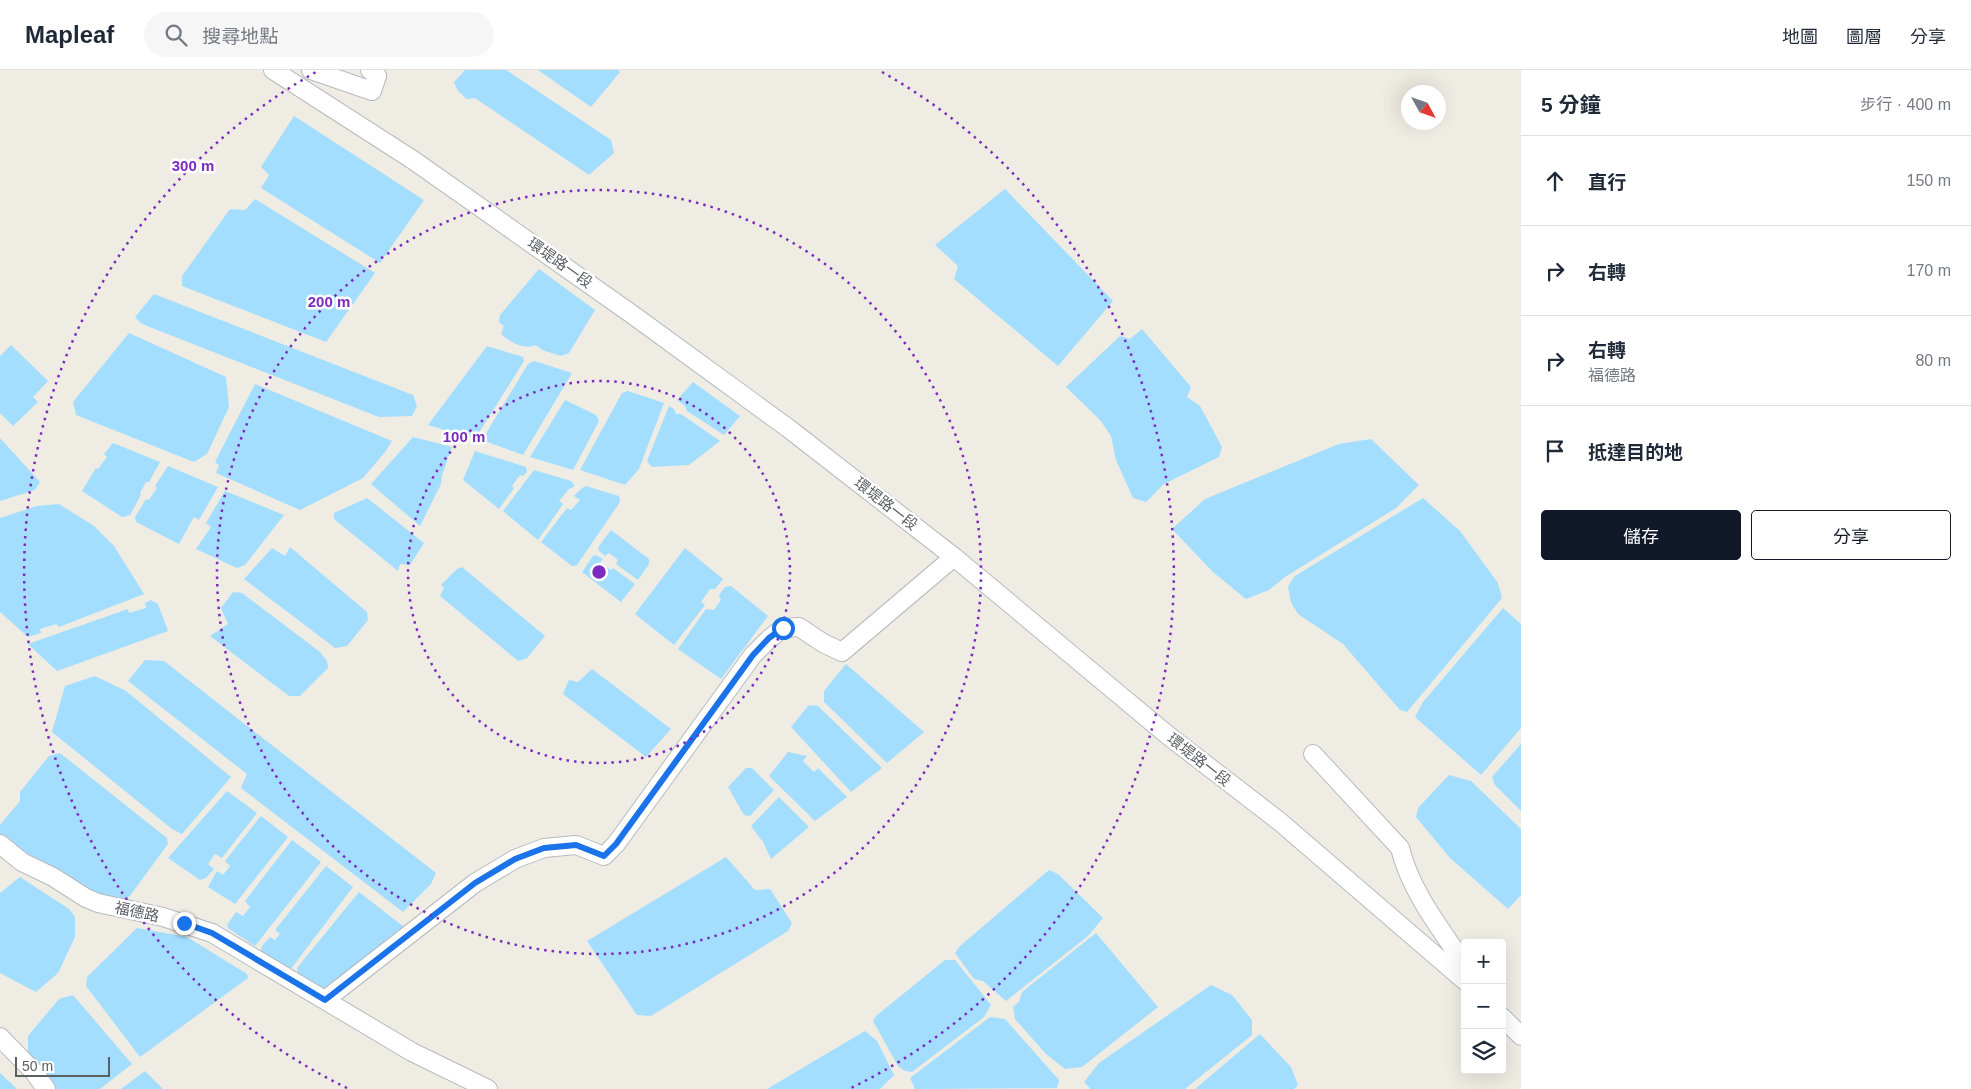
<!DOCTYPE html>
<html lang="zh-TW">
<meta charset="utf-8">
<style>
:root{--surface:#fff;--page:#f6f6f7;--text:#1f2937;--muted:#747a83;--line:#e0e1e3;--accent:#111827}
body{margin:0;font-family:Helvetica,"Noto Sans TC",sans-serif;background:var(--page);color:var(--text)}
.controls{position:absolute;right:15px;bottom:15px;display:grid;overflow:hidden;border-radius:5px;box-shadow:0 5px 20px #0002}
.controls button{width:45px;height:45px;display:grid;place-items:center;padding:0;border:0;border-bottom:1px solid var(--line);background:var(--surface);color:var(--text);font:25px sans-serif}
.compass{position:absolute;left:1401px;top:15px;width:45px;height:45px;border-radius:50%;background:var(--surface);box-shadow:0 5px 20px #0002;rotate:130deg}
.scale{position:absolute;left:15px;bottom:12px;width:95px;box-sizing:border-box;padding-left:5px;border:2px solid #5b6065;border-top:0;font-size:14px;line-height:18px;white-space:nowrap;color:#5b6065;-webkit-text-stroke:4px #fff;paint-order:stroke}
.stop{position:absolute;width:15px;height:15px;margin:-11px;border:4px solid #1a73e8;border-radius:50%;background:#fff}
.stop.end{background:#1a73e8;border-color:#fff;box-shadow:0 1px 5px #0008}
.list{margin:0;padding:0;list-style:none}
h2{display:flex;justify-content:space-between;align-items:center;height:65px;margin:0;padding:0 20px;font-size:21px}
h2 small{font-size:16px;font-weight:400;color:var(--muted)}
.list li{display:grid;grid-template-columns:32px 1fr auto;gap:15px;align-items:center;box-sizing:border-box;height:90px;padding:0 20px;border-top:1px solid var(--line)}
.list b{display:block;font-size:19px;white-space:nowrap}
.list p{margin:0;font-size:16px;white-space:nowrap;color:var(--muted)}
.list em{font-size:16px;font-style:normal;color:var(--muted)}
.actions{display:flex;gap:10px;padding:15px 20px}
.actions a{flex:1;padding:11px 0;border:1px solid var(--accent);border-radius:5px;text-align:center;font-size:18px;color:var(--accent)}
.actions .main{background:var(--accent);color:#fff}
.icon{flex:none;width:28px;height:28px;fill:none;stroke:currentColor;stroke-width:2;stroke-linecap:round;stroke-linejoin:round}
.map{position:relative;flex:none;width:1521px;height:1019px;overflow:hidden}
header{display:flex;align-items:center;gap:30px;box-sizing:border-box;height:70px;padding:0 25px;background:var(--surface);border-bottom:1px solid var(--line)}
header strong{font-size:24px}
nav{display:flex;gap:28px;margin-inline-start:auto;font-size:18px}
.search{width:350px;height:45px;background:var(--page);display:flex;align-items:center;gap:12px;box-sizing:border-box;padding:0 18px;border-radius:28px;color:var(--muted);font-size:19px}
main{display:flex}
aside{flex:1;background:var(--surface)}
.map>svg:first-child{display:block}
</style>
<header>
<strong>Mapleaf</strong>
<div class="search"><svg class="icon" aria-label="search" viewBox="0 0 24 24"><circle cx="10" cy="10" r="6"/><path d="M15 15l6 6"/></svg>搜尋地點</div>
<nav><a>地圖</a><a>圖層</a><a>分享</a></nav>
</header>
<main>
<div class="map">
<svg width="1521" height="1019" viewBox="0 0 1521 1019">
<rect width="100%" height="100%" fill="#efece3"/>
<path fill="#a3ddff" d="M465,0h41l105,70 3,13 -25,22 -114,-77 -8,1 -9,-8 -4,-9z
M538,0h80l2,2 -29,35z
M294,46l130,84 -44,63 -119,-75 8,-13 -8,-8z
M1005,119l108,112 -55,65 -104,-87 4,-13 -23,-21z
M255,129l120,74 -49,69 -144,-56v-10l48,-67 15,1z
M539,199l56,41 -26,43 -8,3 -19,-6 -6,-5c-13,5 -26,-3 -35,-11l3,-8 -5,-4 1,-7z
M154,224l259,101 4,11 -5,10 -33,1 -237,-93 -7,-7z
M1142,259l49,58 -4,10 13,9 22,41 -3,10 -55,27 -18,18 -13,-4 -17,-38 -5,-24 -11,-16 -34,-33 54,-51 10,3z
M129,263l97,44 3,30 -22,47 -13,8 -118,-47 -3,-13z
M11,275l37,36 -15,16 5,5 -25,24 -13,-13v-57z
M487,276l36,11 1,4 -49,78 -47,-14z
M534,291l38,12 -49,82 -41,-15 46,-76z
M693,312l47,34 -16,19 -37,-24 -2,-5 -8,-6z
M255,314l137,57 -7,11 -22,26 -63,32 -84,-37 3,-8 -4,-3z
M628,321l36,12 -25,66 -14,16 -45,-15 42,-77z
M565,330l31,15 3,6 -26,49 -43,-13z
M669,336l5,3 2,5h5l39,27 -31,24 -37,2 -5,-6z
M413,367l39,10 -10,28 -1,9 -21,42 -49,-42z
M0,368l40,44 -5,8 -35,11z
M1371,369l48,46 -23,23 -111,69 -16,13 -23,9 -33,-27 -41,-43 33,-30 134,-55z
M113,373l47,19 -11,20h-3l-6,11 1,2 -11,20 -8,2 -40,-26 14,-23 2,1 9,-12 -3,-3z
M475,381l51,16 1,5 -4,4 -3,-1 -8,11 2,2 -15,21 -36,-29z
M168,396l50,21 -19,33 -5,-3 -15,27 -43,-22 -1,-5 11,-18 3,1 8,-12 -2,-2z
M534,400l37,11 4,5 -6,3 -10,12 4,3 -25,36 -35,-29z
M586,416l33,10 1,6 -43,63 -5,1 -31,-24 26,-34 4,2 9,-10 -6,-4 8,-8z
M225,421l59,24 -39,50 -8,3 -41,-19 15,-22 -5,-4z
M367,428l57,45 -14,22 -10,-1 -2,7 -64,-52v-6z
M1423,428l37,33 38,52 4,15 -95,114 -7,-2 -57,-66 -45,-30 -7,-12 -3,-16 7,-10z
M59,434l35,22 20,20 30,48 -85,33 -3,-3 -16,5 1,4 -13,4 -28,-25v-94l37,-12z
M611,460l38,29v5l-11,16 -22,-16 2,-4 -9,-7 -4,3 -7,-6 1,-4z
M290,477l77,65 1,8 -21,26 -12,2 -91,-69 28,-31 13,8z
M685,478l38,31 -8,10h-5l-9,13 4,3 -31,40 -39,-31z
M596,485l7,4 -3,4 11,7 2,-2 22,16 -14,18 -39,-30 11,-16z
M462,497l83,69 -18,22 -9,3 -78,-65 4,-8 -3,-3 16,-16z
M731,516l37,30 -47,63 -43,-30 28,-40 8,1 7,-10 -2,-5 6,-8z
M233,522l9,1 78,59 7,9 1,7 -28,28h-11l-79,-60 18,-12 -7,-16z
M151,530l7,4 10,27 -111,40 -29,-27 100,-35 1,4 17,-5 -1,-5z
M1503,538l18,16v104l-40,47 -66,-58 8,-15z
M145,590l19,1 272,212 -5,11 -28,28 -162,-124 6,-14 -119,-93z
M846,594l78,68 -37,31 -63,-61v-11z
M592,599l79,60 -25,28 -83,-63 6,-14 9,2z
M95,606l31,15 105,86 -49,57 -10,-5 -120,-97 13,-46z
M809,635l9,1 64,62 -31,24 -60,-65z
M1521,674v67l-26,-26 -3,-8z
M788,682l19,4 -4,5 11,11 4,-4 29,29 -32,24 -46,-45z
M60,683l107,85 1,6 -39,53 -12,6 -20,-6 -97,-61v-11l20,-24v-9l29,-36z
M746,698h6l22,22 -24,26 -6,-1 -16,-28z
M1449,705l22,6 50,48v66l-13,14 -58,-51 -34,-41 2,-9z
M227,721l30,22 -35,45 -7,-4 -7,10 6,5 -8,9 -6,2 -32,-22z
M779,727l30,30 -38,32 -8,-17 -12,-16z
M261,746l27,21 -53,67 -27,-17 9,-16 6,4 7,-9 -5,-5z
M292,770l29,22 -66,84 -26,-17 -2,-4 9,-13 7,4 7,-9 -5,-6z
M726,787l29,33 15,-1 22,34 -4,8 -137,85 -14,-1 -50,-74z
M326,796l27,21 -63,83 -29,-19 1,-5 8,-9 5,3 5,-6 -5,-4z
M1049,800l9,4 45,44 -15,18 -82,65 -23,-20 -9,-2 -19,-26 5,-7z
M20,807l49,32 6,8v20l-17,36 -22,19 -36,-19v-80z
M359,822l45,35 -1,5 -82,58 -23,-16 -1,-6z
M137,858l50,9 60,37 1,4 -108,79 -54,-71 1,-9z
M1096,863l62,74 -76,60 -17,2 -19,-15 -31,-35 -2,-12 6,-5 3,-10z
M945,890h10l36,45 -7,12 -72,55 -7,-1 -7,-5 -25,-45 3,-5z
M1211,915l21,10 20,25v15l-67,54h-94l-7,-7 15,-19z
M73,925l59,69 -32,25h-44l-28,-36v-17l31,-37z
M990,947l15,2 54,61 -2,8 -142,1 -5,-11z
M865,961l12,10 17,34 -14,14h-113z
M1260,964l31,33 7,18 -4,4h-99z
M145,1001l18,18h-42z
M0,1003l17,16h-17z"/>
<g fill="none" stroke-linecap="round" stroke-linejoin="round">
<g stroke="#b6babe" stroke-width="20">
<path id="minor" d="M273,0l140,90 220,155 155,113 166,129 216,180 109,84 186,160
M311,0l61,21 5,-15 -7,-6
M1313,684l87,94c11,44 40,80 65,117
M0,774l22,18 31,15 33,21 12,5 65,14 49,16 200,119 76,37
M325,930l150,-117 40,-24 29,-11 32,-3 28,11 12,-12 137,-189 16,-16 14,-11 16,-1 24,16 19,9 112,-95
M1502,947l19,19
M0,967l34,35 12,17"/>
</g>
<use href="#minor" stroke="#fff" stroke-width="18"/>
</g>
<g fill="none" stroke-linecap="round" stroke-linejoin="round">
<path stroke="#1a73e8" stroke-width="6" d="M184,853l28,10 113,67 150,-117 40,-24 29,-11 32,-3 28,11 12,-12 137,-189 16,-17 14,-10"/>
</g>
<g fill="none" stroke="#7b2cbf" stroke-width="2.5" stroke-dasharray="2.5 5">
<circle cx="599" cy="502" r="191"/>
<circle cx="599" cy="502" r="382"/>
<path d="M347 1018A574 574 0 0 1 316 2M882 2A574 574 0 0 1 851 1018"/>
</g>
<g text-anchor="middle" stroke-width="5" stroke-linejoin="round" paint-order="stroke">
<g font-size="15" fill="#5b6065" stroke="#fff">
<text transform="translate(560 193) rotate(35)" y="5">環堤路一段</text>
<text transform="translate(886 434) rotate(38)" y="5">環堤路一段</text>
<text transform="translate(1199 690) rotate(38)" y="5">環堤路一段</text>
<text transform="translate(137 842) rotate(12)" y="5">福德路</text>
</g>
</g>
<circle cx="599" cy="502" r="8" fill="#7b2cbf" stroke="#fff" stroke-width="2.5"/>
<g font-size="15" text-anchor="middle" font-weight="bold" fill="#7b2cbf" stroke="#fff" stroke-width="5" stroke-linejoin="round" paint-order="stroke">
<text x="193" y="101">300 m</text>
<text x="329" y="237">200 m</text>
<text x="464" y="372">100 m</text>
</g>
</svg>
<div class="controls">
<button>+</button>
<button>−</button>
<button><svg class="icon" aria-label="layers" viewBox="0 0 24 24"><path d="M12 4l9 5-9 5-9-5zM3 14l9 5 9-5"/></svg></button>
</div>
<svg class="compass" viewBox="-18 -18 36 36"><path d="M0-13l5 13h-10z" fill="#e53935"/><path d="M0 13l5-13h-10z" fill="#747a83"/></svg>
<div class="scale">50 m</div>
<div class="stop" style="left:783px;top:558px"></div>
<div class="stop end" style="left:184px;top:853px"></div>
</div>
<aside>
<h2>5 分鐘<small>步行 · 400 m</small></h2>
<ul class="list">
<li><svg class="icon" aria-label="ahead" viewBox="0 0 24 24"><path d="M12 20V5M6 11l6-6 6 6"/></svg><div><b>直行</b></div><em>150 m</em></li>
<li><svg class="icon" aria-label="right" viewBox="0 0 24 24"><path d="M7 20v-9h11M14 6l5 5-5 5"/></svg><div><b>右轉</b></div><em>170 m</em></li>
<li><svg class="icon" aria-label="right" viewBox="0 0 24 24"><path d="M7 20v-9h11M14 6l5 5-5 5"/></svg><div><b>右轉</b><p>福德路</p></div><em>80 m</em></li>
<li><svg class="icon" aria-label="arrive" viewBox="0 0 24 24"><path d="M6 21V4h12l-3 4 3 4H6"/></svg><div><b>抵達目的地</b></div></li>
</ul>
<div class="actions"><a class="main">儲存</a><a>分享</a></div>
</aside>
</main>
